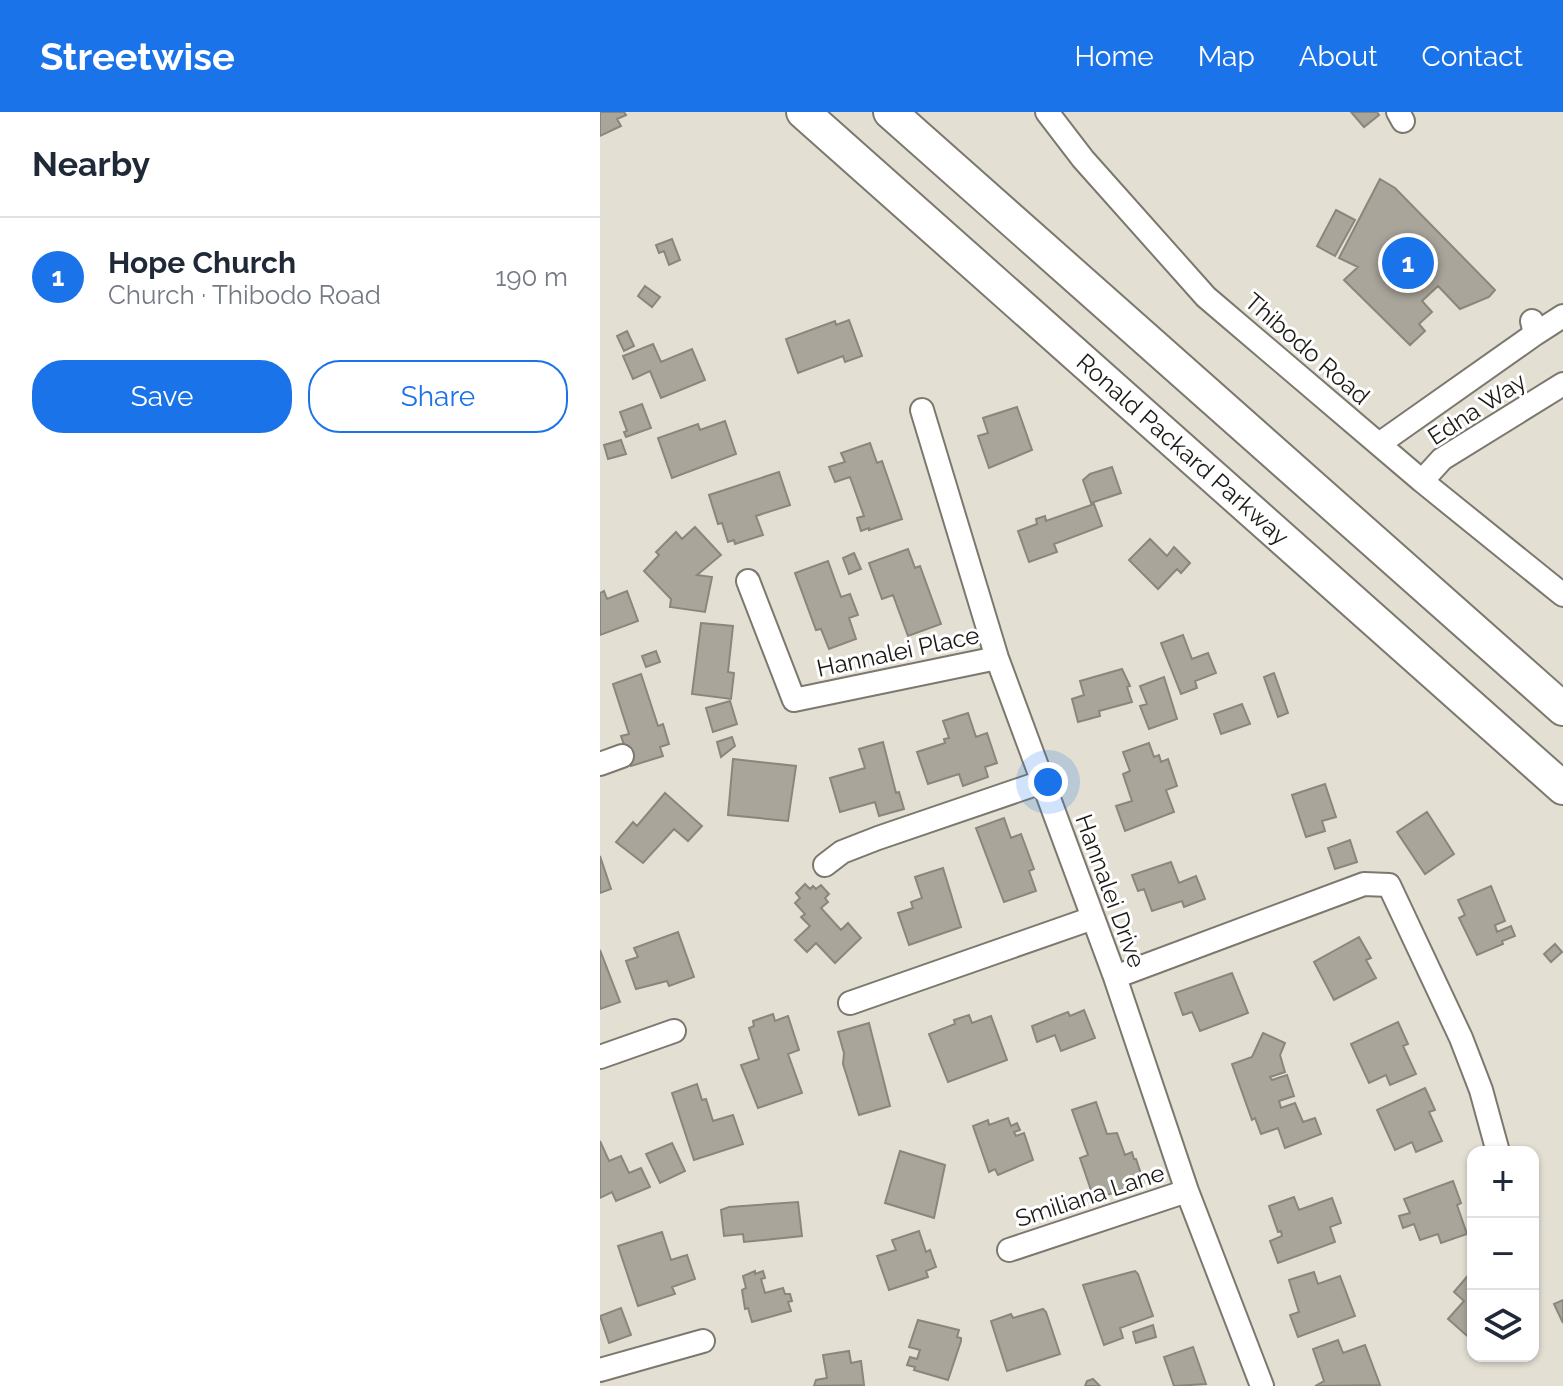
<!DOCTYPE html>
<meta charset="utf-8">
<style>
:root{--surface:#fff;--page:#f6f6f7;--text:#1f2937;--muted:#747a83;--line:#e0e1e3;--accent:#1a73e8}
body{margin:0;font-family:Raleway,sans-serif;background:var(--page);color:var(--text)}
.controls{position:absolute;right:24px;bottom:24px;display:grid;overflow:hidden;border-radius:16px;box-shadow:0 2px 6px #0004}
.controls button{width:72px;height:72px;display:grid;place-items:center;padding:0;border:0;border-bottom:2px solid var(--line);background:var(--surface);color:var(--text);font:40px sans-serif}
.you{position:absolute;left:448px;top:670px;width:28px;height:28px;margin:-20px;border:6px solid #fff;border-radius:50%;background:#1a73e8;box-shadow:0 0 0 12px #1a73e833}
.badge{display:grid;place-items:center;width:52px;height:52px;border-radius:50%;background:var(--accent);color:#fff;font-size:26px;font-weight:700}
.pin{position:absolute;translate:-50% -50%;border:4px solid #fff;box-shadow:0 2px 8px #0006}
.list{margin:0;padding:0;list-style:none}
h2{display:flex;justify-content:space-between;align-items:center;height:104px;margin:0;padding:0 32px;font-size:34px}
h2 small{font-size:26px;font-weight:400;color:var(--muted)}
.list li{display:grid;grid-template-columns:52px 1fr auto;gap:24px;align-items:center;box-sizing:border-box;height:120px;padding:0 32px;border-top:2px solid var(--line)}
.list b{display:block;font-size:30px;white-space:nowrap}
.list p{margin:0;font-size:26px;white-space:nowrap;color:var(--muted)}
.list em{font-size:26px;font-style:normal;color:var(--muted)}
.actions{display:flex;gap:16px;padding:24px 32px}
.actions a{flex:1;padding:18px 0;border:2px solid var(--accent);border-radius:32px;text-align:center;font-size:28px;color:var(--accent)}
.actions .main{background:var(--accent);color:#fff}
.icon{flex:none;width:44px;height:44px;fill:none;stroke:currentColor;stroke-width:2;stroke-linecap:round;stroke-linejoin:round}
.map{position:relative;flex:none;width:963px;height:1274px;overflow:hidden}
header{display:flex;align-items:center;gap:48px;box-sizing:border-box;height:112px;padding:0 40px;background:var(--accent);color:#fff}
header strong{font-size:38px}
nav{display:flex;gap:44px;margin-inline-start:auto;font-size:28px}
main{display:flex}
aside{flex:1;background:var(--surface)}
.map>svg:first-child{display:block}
</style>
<header>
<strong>Streetwise</strong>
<nav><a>Home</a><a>Map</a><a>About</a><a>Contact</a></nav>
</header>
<main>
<aside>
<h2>Nearby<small></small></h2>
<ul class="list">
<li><span class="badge">1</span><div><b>Hope Church</b><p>Church · Thibodo Road</p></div><em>190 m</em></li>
</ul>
<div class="actions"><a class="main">Save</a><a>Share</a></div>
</aside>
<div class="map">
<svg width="963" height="1274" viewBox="0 0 963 1274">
<rect width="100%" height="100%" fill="#e3dfd3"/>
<path fill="#aaa59b" stroke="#8a867b" stroke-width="2" d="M0,0h24l2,3 -9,4 4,7 -21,10z
M751,0h26l2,3 -15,12z
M780,67l15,9 100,102 -6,7 -29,12 -22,-23 -16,15 10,11 -13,12 6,7 -15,14 -66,-65 14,-13 -19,-9z
M736,98l19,10 -20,36 -18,-10z
M72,127l8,21 -11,5 -5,-14 -5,2 -3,-8z
M45,174l15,11 -8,10 -14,-11z
M249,208l13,36 -17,6 -2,-6 -45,17 -12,-34 49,-18 1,4z
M27,219l7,15 -10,5 -7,-15z
M53,232l8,18 31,-13 13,31 -44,18 -11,-27 -17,8 -10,-23z
M42,292l9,24 -25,9 -2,-5 3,-1 -7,-19z
M417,295l15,43 -43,18 -11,-32 10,-3 -5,-15z
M125,309l11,33 -64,24 -14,-40 40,-14 2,6z
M21,328l5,14 -18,5 -4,-14z
M270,331l7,20 5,-2 20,58 -33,11v-2l-8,3 -4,-13 7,-2 -14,-39 -15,5 -6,-15 16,-5 -4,-9z
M512,355l9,26 -30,10 -8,-23 7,-6z
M179,360l11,33 -34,11 7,19 -28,9 -1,-4 -6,2 -6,-19 -4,1 -9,-29z
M494,392l8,22 -48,18 3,8 -28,10 -11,-31 19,-7 -1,-5 9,-3 1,5z
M95,415l26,28 -24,20 15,2 -7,35 -35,-5 1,-8 -27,-28 15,-16 -3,-3 20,-20 6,7z
M550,427l17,17 7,-9 16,16 -9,10 -4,-4 -19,20 -29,-29z
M308,437l7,19 5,-2 21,58 -33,12 -15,-41 -11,4 -13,-36z
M254,441l7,16 -12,5 -6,-16z
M228,449l13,36 9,-3 8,21 -9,3 7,21 -27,10 -8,-20 -5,1 -21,-57z
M4,479l3,8 20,-8 11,30 -38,14v-42z
M101,511l32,3 -5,46 6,1 -3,26 -39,-5z
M583,523l9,24 16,-6 8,20 -21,8 2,7 -16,6 -20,-51z
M56,539l4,11 -14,5 -4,-11z
M522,557l8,17 -3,1 5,15 -33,9 1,5 -22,6 -6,-23 12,-4 -4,-14z
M674,561l14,40 -10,4 -14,-40z
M41,562l17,52 5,-2 6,20 -9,3 3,9 -32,10 -10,-30 8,-2 -16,-50z
M564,565l13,42 -28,10 -9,-23 7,-2 -7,-18z
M130,589l7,23 -24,8 -7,-24z
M642,592l8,20 -29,10 -7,-20z
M368,601l8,24 11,-4 10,30 -12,4 3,10 -25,9 -4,-12 -31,10 -11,-32 28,-9 -1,-4 5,-1 -6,-17z
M132,625l3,9 -14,11 -4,-15z
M283,630l13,51 3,-1 5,17 -25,7 -4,-14 -35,10 -10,-34 35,-10 -6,-19z
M549,631l5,14 5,-2 2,7 7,-3 9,27 -11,4 8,22 -49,19 -9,-25 16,-5 -9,-27 7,-3 -7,-19z
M133,647l63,7 -8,55 -60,-6z
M725,672l11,33 -14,4 3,10 -19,6 -14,-42z
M65,681l37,33 -14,15 -14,-12 -31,34 -27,-21 17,-20 4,4z
M827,700l27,42 -29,20 -28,-42z
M404,706l7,20 10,-4 13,35 -5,2 7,20 -32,11 -28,-74z
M750,728l7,22 -22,7 -7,-21z
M0,744l11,33 -11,4z
M571,750l8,21 17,-7 9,23 -21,8 -2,-6 -30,10 -8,-22 -6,2 -6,-16z
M343,756l18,59 -52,18 -11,-32 15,-5 -2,-6 11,-4 -7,-21z
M205,772l5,5 3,-3 3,3 5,-4 8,9 -4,4 3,4 -7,6 20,22 7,-7 13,15 -26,25 -19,-20 -9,9 -12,-12 15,-14 -9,-9 4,-3 -10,-11 5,-5 -4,-5z
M891,774l14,35 -10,4 2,7 14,-6 4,10 -13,5 1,3 -26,11 -18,-37 6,-3 -7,-15z
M78,820l16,45 -25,9 -2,-5 -31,8 -10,-28 12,-4 -4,-9z
M759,825l12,21 -5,2 10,18 -42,22 -20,-38z
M955,832l7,8 -11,10 -7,-8z
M0,838l20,52 -20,7z
M632,861l16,40 -48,18 -8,-19 -9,3 -8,-22z
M484,898l11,28 -34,13 -6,-16 -18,7 -5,-16 36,-14 2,4z
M173,902l2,7 13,-5 11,34 -11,4 14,39 -44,15 -17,-43 18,-6 -10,-31 5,-2 -1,-5z
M369,903l3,8 19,-7 16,44 -59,22 -19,-48 26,-10 -1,-4z
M798,910l10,22 -5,2 13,28 -26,11 -4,-10 -17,8 -18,-39z
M269,911l21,83 -31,9 -16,-51 1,-11 -6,-21z
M663,921l22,10 -5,12 5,17 -15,5 2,3 15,-5 7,21 -15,5 2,7 14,-5 8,19 12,-4 6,16 -36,14 -7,-20 -17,6 -6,-16 -3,2 -20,-56 20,-7z
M97,972l5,16 4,-1 7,22 20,-6 10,29 -49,16 -22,-67z
M825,976l10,22 -6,2 13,29 -26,11 -4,-10 -17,8 -18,-40z
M496,990l11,32 10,-1 8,22 7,-3 2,7h2l8,24 -50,16 -14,-41 8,-3 -16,-45z
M408,1006l3,8 6,-3 3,7 -6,2 2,4 8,-3 9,27 -35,15 -3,-6 -6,3 -16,-46 15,-6 1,5z
M0,1029l9,20 12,-5 8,17 12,-5 9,19 -34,14 -4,-9 -12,6z
M72,1031l13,28 -25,12 -14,-29z
M300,1039l45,14 -11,53 -49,-15z
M853,1069l8,22 -4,2 10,29 -26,9 -3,-9 -18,6 -6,-16 -11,4 -4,-12 11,-3 -6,-14z
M694,1085l5,13 33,-12 9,25 -11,4 5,15 -57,21 -8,-22 12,-5 -1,-5 -3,1 -9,-26z
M198,1090l4,34 -58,6 -1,-8 -19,2 -3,-26 8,-3z
M319,1119l7,21 4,-2 6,17 -10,4 2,6 -39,13 -12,-34 19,-6 -4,-10z
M62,1120l9,28 16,-5 8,24 -23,8 3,7 -37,12 -20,-60z
M155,1159v3l8,-3 2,7 -4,1 4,14 18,-5 2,6h5l2,7 -4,1 3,9 -39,11 -4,-14 -3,1 -3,-19 4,-2 -3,-12z
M535,1159l3,3 15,42 -33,12 3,10 -19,7 -21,-60z
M714,1160l4,12 22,-8 15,40 -57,21 -8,-22 9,-3 -10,-32z
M871,1160l2,1v68l-25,-22 16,-18 -10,-9z
M963,1188v23l-9,-19z
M21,1196l10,27 -22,8 -9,-27z
M443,1197l3,3 14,42 -53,17 -16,-50 20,-7 2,4z
M318,1208l41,10 -2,7 4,1v3l-13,39 -34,-10 1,-3 -8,-2 3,-8 7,2 3,-9 -11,-3z
M553,1213l3,12 -20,6 -3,-11z
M738,1228l5,13 22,-8 15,40 -65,1 9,-5 -11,-32z
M593,1235l13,37 -32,2 -10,-29z
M249,1239l2,12 10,-2 3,24 -50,1 2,-6 11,-2 -4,-23z
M493,1267l7,7h-15l2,-5z"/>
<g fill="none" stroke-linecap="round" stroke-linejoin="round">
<g stroke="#7c786e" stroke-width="26">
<path id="minor" d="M447,0l36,47 123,138 216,184 141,114
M798,0l5,9
M932,209l3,13 28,-18
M322,298l75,248 118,319 72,214 75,195
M779,332l156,-110
M822,369l20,-22 121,-75
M148,469l46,119 203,-42
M0,652l22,-8
M225,753l17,-13 36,-14 164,-56
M515,865l249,-93 25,1 72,153 20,52 17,62
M250,891l243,-85
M0,945l74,-26
M409,1138l178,-59
M0,1258l103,-29"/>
</g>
<g stroke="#7c786e" stroke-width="36">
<g id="highway">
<path id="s1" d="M203,0l760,676"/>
<path d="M290,0l673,597"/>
</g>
</g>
<use href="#minor" stroke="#fff" stroke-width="22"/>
<use href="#highway" stroke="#fff" stroke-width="32"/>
</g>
<g text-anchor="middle" stroke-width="6" stroke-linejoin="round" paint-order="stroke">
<g font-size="24" fill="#1c1a16" stroke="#fff">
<text transform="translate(707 237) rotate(41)" y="8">Thibodo Road</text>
<text transform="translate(877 297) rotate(-33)" y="8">Edna Way</text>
<text dy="8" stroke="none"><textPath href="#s1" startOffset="508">Ronald Packard Parkway</textPath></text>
<text transform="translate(298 540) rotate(-12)" y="8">Hannalei Place</text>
<text transform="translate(510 779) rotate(70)" y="8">Hannalei Drive</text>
<text transform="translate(490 1084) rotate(-18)" y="8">Smiliana Lane</text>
</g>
</g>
</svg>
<div class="controls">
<button>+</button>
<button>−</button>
<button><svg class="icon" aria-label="layers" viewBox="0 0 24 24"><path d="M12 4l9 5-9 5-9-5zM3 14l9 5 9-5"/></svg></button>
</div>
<div class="you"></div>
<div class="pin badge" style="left:808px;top:151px">1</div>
</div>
</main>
